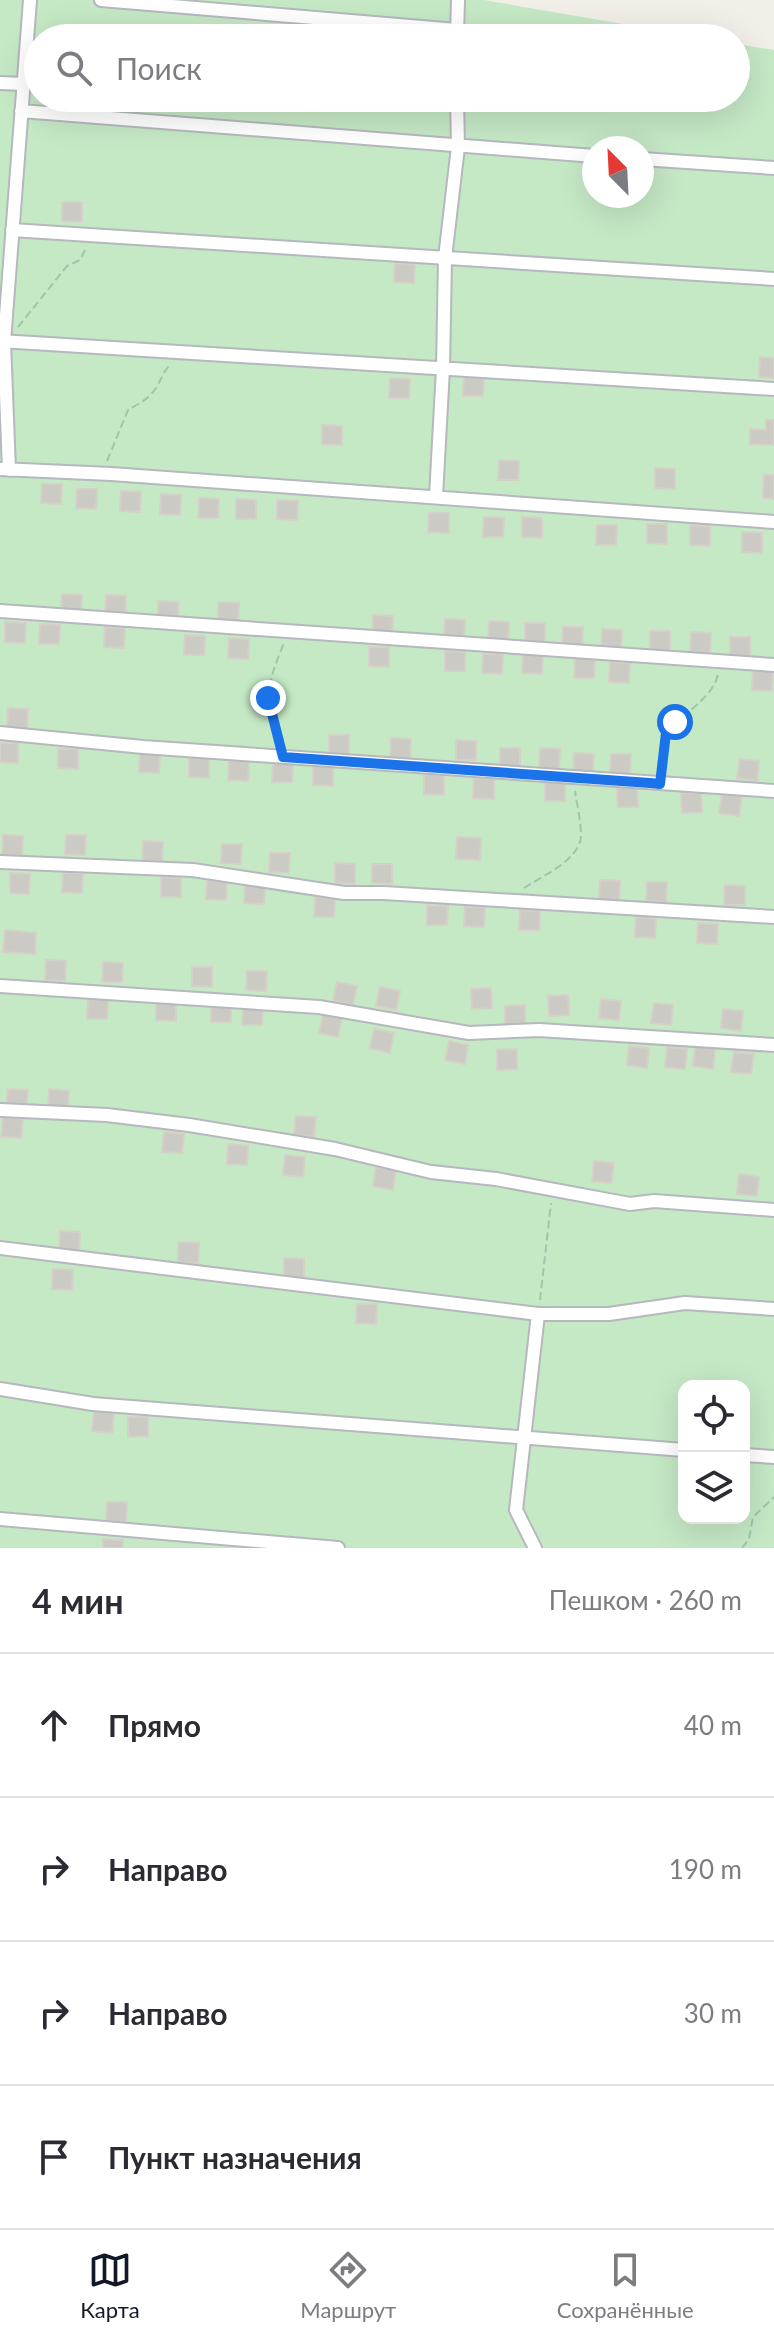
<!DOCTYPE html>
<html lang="ru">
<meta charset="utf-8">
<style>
:root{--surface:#fff;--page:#f7f7f7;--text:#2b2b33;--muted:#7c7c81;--line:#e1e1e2;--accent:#111827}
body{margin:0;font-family:Lato,sans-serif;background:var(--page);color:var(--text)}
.controls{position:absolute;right:24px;bottom:24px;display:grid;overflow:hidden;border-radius:16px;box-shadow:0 8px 32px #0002}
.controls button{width:72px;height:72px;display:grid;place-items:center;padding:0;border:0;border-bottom:2px solid var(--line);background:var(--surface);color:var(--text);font:40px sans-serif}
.compass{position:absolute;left:582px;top:136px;width:72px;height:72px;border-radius:50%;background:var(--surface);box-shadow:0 8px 32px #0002;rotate:336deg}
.stop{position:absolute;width:24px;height:24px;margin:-18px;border:6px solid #1a73e8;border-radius:50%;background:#fff}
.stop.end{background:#1a73e8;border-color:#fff;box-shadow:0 2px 8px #0008}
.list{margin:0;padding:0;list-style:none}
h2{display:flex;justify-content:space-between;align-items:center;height:104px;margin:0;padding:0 32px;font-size:34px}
h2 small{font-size:26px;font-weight:400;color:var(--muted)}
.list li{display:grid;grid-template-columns:52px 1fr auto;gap:24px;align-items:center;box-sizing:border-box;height:144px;padding:0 32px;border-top:2px solid var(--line)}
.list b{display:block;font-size:30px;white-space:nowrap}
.list em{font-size:26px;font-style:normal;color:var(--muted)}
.icon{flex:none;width:44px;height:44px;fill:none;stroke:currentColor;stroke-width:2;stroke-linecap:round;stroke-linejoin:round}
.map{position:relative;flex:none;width:774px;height:1548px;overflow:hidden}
.search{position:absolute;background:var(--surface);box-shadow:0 8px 32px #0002;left:24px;right:24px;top:24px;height:88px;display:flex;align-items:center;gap:20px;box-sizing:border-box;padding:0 28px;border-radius:44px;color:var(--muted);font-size:30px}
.sheet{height:680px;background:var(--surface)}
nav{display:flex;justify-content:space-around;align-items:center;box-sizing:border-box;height:112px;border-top:2px solid var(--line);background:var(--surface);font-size:22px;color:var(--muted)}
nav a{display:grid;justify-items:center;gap:4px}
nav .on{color:var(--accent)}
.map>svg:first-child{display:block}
</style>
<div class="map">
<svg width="774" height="1548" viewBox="0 0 774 1548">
<rect width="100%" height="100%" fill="#f1efe8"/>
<path fill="#c5e8c5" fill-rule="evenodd" d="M0,0h484l220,38h-666v60h698v-54l38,6v1498h-774zM594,148h48v48h-48zM684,1386h60v132h-60z"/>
<path fill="#cccac5" stroke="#d6d1c6" stroke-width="2" d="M62,202h20v20l-20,-1z
M395,263l20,1 -1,19 -20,-1z
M760,357l14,1v20l-15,-1z
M464,376l20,1 -1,19h-20z
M390,378l20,1 -1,19h-20z
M766,420h8v25l-24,-1v-15l16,1z
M322,425l20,1v19l-20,-1z
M499,460l20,1 -1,19h-20z
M655,468l20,1v20l-20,-1z
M764,475h10v24l-11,-1z
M42,484h20l-1,20 -20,-1z
M77,489h20l-1,20 -20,-1z
M121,491l20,1 -1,20 -20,-1z
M161,494l20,1 -1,20 -20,-1z
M199,498l20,1 -1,19h-20z
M236,499l20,1v19h-20z
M277,500l21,1 -1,19 -20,-1z
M429,513h20v20l-21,-1z
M484,517l20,1 -1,19h-20z
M522,517l20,1v20l-20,-1z
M647,524h20v20l-20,-1z
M597,525h20l-1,20h-20z
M690,525l20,1v20l-20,-1z
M742,532l20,1v20l-20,-1z
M62,594l20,1 -1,20 -20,-1z
M106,595l20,1 -1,20 -20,-1z
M158,601l20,1v20l-20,-1z
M218,602l21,1 -1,20 -20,-1z
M373,615l20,1 -1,19h-20z
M445,619l20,1 -1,19h-20z
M489,621l20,1 -1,20 -20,-1z
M5,622l21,1 -1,20 -20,-1z
M525,623h20v20l-20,-1z
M40,624l20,1 -1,19h-20z
M105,627l20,1 -1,20 -20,-1z
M563,627h20l-1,20 -20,-1z
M602,629l20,1 -1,20 -20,-1z
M650,631h20v20l-20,-1z
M691,632l20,1 -1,20 -20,-1z
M185,635l20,1 -1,19h-20z
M730,637h20v20l-20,-1z
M229,638l20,1 -1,20 -20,-1z
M369,647h20v20l-20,-1z
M445,651l20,1v19h-20z
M523,653l20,1 -1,20 -20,-1z
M483,654h20l-1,20 -20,-1z
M575,658l20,1 -1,19h-20z
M610,662l20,1 -1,20 -20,-1z
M753,671h20l-1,20 -20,-1z
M8,708l20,1 -1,20 -20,-1z
M329,735h20v20l-20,-1z
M391,738l20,1 -1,20 -20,-1z
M456,740l20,1v19h-20z
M0,743h18v20l-18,-1z
M500,748h20v20l-20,-1z
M540,748l20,1 -1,20 -20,-1z
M58,749h20v20l-20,-1z
M140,752l20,1 -1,20 -20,-1z
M574,753l20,1 -1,20 -20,-1z
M611,754h20l-1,20 -20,-1z
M189,757l20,1v20l-20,-1z
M740,759l19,2 -2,20 -20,-3z
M229,760l20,1 -1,20 -20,-1z
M273,762l20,1 -1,19h-20z
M313,766h20v20l-20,-1z
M424,774l20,1v20l-20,-1z
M474,778l20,1v20l-21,-1z
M545,781l20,1v19h-20z
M637,787l1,20h-20l-1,-19z
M681,793h20l1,19 -20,1z
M722,794l20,2 -3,20 -20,-3z
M3,835l20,1 -1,20 -20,-1z
M66,835h20l-1,20 -20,-1z
M457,837l24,1 -1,22 -24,-1z
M143,841l20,1 -1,19h-20z
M222,844h20l-1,20 -20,-1z
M270,853h20l-1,20 -20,-1z
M335,863l20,1v20l-20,-1z
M372,864h20v20l-20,-1z
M10,873l20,1 -1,20 -19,-1z
M63,873h20l-1,20 -20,-1z
M161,877l20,1v19h-20z
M207,879l20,1 -1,20 -20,-1z
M600,880l20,1 -1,19h-20z
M647,882h20l-1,20 -20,-1z
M245,884h20l-1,20 -20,-1z
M725,885l20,1v19h-21z
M315,897l20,1 -1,19h-20z
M427,905l21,1 -1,19h-20z
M465,907h20l-1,20 -20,-1z
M520,910l20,1 -1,19h-20z
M636,917l20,1 -1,20 -20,-1z
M698,923l20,1 -1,20 -20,-1z
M5,930l31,3 -1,21 -32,-2z
M46,960l20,1 -1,20 -20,-1z
M103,962l20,1 -1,19h-20z
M192,967h20v20l-20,-1z
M247,971h20l-1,20 -20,-1z
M337,982l20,4 -4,19 -20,-4z
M380,987l20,4 -4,19 -20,-4z
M491,988l1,20 -20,1 -1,-20z
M568,995l1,20 -20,1 -1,-20z
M88,999l20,1 -1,19h-20z
M601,999l20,2 -2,19 -20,-2z
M156,1000l20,1v20l-20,-1z
M211,1002l20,1v19h-20z
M654,1003l19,2 -2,20 -20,-2z
M243,1005l20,1 -1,19h-20z
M525,1005v20h-20v-19z
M723,1009l20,2 -2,20 -20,-3z
M323,1014l19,4 -4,19 -19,-4z
M374,1029l20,4 -4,20 -20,-5z
M449,1041l19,4 -3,19 -20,-4z
M629,1046l20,2 -2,20 -20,-3z
M667,1047l20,2 -2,20 -20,-2z
M695,1047l20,2 -2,20 -20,-3z
M517,1049v20l-20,1v-20z
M734,1052l20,2 -3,20 -20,-2z
M8,1089l20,1 -2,20 -20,-2z
M49,1089l20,2 -1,19 -20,-1z
M296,1116l20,1 -2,20 -20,-2z
M3,1117l20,2 -2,19 -20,-1z
M164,1132l20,2 -2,19 -20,-1z
M228,1144l20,2 -1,19 -20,-1z
M285,1155l20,2 -2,20 -20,-2z
M594,1161l20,2 -3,20 -19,-2z
M376,1167l20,3 -3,20 -20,-4z
M739,1174l20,3 -2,19 -20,-2z
M60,1231l20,1 -1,19h-20z
M178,1242l21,1 -1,20 -20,-1z
M284,1258l20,1v19l-20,-1z
M53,1269l20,1 -1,20 -20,-1z
M357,1304h20l-1,20 -20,-1z
M94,1411l20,2 -2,20 -20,-2z
M128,1417h20v19l-20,1z
M107,1502h20l-1,20 -20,-1z
M103,1539l20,1v8h-20z"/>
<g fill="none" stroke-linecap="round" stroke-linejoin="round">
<g stroke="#b5b8bc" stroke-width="16">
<path id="minor" d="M101,0l356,30
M457,35l1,-35
M0,83l24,1
M21,111l573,45
M642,159l132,9
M12,230l762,49
M0,341l774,48
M0,469l111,5 663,48
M9,470l-5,-128 26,-342
M436,496l7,-127 2,-111 13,-111 -1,-49
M0,611l774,54
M0,733l143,14 631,44
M0,862l193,8 151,23h40l390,24
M0,986l319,21 150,26 70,-3 235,15
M0,1110l107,5 82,10 146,24 96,23 65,7 134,25 24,-3 120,9
M0,1248l538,66
M0,1389l93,15 591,46
M744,1455l30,2
M0,1519l338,29
M535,1548l-19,-38 22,-196h71l76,-11 89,6"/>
</g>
<path stroke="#9cc7a9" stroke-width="2" stroke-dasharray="8 4" stroke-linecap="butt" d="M18,327l49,-61 13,-6 6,-12
M107,461l21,-51c10,-6 21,-11 28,-22 6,-9 7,-17 15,-24
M280,745c-13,-50 -16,-54 4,-102
M662,770l4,-37c15,-19 47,-34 52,-59
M524,888c18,-12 56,-28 57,-52 0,-14 -4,-31 -6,-45
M540,1300l11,-97
M742,1548l7,-9 4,-22 21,-20"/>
<use href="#minor" stroke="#fff" stroke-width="12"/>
</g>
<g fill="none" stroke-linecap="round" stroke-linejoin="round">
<path stroke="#1a73e8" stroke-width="10" d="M268,698l15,59 367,26 10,1 6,-51 9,-11"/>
</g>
</svg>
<div class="controls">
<button><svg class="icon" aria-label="locate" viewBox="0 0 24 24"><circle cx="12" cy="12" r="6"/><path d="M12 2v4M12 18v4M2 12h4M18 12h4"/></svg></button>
<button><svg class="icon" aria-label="layers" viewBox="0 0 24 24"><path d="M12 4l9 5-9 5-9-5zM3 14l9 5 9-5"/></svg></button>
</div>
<svg class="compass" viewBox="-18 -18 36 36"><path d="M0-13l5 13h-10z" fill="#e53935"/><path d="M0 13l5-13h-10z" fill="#7c7c81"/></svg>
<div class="stop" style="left:675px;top:722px"></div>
<div class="stop end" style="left:268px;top:698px"></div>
<div class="search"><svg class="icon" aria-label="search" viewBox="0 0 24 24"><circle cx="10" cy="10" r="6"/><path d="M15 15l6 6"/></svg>Поиск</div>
</div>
<section class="sheet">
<h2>4 мин<small>Пешком · 260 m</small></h2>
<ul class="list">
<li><svg class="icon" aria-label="ahead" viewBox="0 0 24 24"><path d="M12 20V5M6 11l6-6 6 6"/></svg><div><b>Прямо</b></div><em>40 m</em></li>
<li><svg class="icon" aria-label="right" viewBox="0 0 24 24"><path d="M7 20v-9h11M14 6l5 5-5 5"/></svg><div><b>Направо</b></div><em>190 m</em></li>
<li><svg class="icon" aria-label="right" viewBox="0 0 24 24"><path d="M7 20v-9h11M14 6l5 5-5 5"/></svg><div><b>Направо</b></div><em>30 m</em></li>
<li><svg class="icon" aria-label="arrive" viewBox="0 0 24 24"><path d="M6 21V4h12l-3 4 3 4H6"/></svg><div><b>Пункт назначения</b></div></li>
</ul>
</section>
<nav>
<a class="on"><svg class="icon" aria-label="map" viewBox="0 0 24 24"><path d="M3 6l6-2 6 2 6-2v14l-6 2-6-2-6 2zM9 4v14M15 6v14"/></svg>Карта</a>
<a><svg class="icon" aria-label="directions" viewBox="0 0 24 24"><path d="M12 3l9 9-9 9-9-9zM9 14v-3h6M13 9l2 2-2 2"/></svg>Маршрут</a>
<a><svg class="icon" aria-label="saved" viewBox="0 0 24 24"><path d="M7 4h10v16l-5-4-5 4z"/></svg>Сохранённые</a>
</nav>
